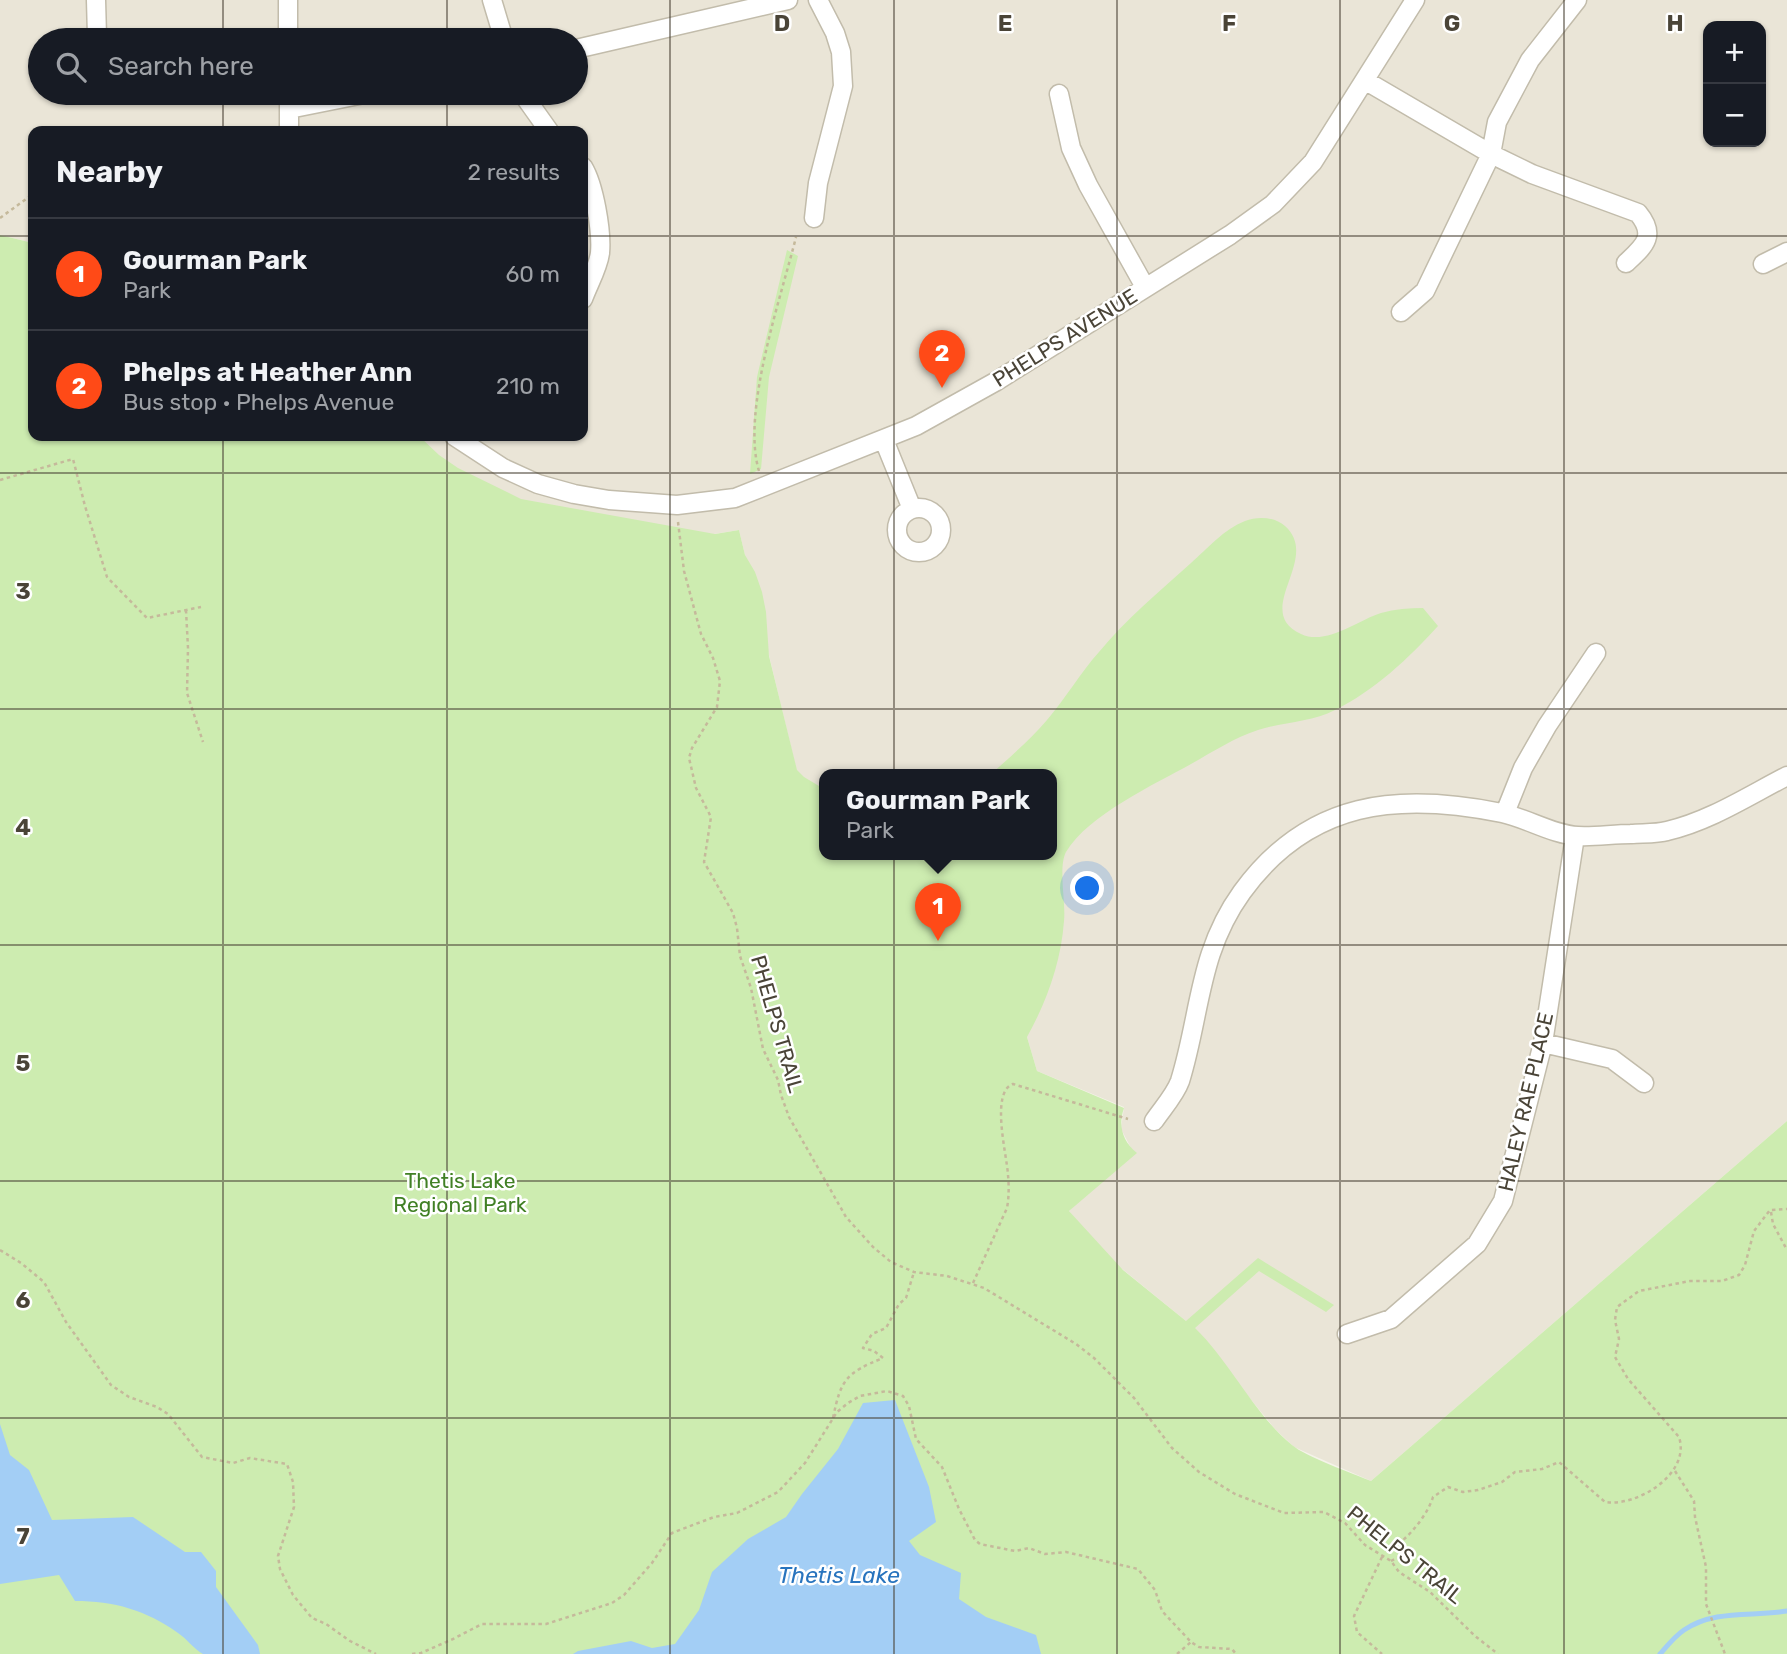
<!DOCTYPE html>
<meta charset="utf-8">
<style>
:root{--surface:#171b24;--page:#20242c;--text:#f1f3f6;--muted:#9ea1a6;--line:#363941;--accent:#ff4a17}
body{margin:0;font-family:Rubik,sans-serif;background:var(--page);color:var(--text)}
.controls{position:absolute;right:21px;top:21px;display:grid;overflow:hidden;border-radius:14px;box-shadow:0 2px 5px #0004}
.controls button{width:63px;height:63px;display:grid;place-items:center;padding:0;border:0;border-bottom:2px solid var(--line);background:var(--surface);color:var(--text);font:35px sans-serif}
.you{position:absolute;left:1088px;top:889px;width:24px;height:24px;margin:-18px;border:5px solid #fff;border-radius:50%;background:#1a73e8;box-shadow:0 0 0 10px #1a73e833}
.badge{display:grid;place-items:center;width:46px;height:46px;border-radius:50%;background:var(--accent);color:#fff;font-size:23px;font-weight:700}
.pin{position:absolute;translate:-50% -58px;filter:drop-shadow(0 2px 4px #0008)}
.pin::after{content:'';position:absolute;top:37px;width:24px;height:21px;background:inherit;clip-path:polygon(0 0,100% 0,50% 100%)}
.popup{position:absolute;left:819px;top:769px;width:238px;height:91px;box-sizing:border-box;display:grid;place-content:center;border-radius:14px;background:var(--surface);filter:drop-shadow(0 2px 5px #0005);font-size:23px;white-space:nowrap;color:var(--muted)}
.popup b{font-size:26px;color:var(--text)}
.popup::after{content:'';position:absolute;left:50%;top:100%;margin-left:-14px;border:14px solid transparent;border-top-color:var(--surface)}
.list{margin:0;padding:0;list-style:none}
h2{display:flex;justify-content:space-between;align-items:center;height:91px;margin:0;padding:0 28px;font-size:30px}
h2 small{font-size:23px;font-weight:400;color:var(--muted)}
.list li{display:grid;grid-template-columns:46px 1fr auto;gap:21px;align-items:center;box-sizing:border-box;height:112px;padding:0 28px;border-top:2px solid var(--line)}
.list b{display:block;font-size:26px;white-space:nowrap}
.list p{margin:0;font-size:23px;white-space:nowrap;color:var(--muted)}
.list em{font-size:23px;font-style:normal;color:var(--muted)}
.icon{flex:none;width:38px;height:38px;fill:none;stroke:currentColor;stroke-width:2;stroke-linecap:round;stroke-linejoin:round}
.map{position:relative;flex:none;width:1787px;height:1654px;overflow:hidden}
.search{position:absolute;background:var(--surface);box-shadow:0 2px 5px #0004;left:28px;top:28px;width:560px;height:77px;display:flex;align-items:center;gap:18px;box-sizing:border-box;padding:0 24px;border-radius:38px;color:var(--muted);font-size:26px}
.panel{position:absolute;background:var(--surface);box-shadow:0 2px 5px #0004;left:28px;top:126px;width:560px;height:315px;border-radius:14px}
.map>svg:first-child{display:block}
</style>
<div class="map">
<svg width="1787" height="1654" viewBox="0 0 1787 1654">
<rect width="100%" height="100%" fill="#f5f3e9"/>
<path fill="#eae5d7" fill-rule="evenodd" d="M0,0h1787v1121l-416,360 -77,-34 -19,-18 -89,-108 -81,-66 -36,-44 62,-63 -10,-19 3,-22 -87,-36 -10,-34 -208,-173 -80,-334 -25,4 -191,-17 -116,-81h176v-305h-550v112l-33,-8zM1708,26h53v116h-53zM40,40h536v53h-536zM824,775h228v80h-228z"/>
<path fill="#cdecb0" d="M0,235l33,8v193h386l20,19 19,13 63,31 194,35 24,-4 6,25 10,17 7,20 4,20 3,44 28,114 7,7 20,12v66h228v-80h-62c20,-18 40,-35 57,-55 19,-22 33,-47 52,-68 27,-33 60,-60 92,-89 16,-14 33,-34 54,-42 13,-5 30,-4 40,5 37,33 -34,85 16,108 25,12 57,-14 80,-21 14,-4 28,-5 42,-5l15,18c-29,32 -64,65 -103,84 -23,12 -52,12 -77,20 -24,8 -44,21 -67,34 -36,20 -103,51 -125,88 -8,15 0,51 -2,69 -3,41 -17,80 -37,116l10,34 87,37c-6,17 -2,33 13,45l-68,58 54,59 63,51 72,-63 76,47 -8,7 -67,-41 -64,57c36,35 59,86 97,117 14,12 60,28 79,36l416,-360v533h-1787z
M787,250l11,6 -29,121 -8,92 -11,5 7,-97z"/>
<path fill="#a3cef5" d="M895,1400l34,87 7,35 -27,19 11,14 41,18 -2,26 27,18 50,18 5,19h-468l5,-3 53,-10 21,7 23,-4 24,-34 13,-38 36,-33 38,-22 16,-23 36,-45 25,-46z
M0,1424l10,31 19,15 23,50 81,-3 52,35h16l15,19v16l42,58 2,9h-57c-9,-5 -16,-15 -25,-21 -32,-23 -64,-32 -103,-32l-16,-26 -59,9z"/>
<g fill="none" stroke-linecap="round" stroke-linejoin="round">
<path stroke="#a3cef5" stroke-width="5" d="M1660,1654c7,-8 15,-18 24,-24 31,-21 68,-13 103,-19"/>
<g stroke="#c2bcab" stroke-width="21">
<path id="minor" d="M96,0l1,36
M288,0v40
M492,0l12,40
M1577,0l-47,60 -33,62 -6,32 41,20 106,39c19,23 6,33 -12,50
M576,49l212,-49
M1366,81l125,73 -66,137 -24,21
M289,93v38
M522,93l27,38
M1059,94l12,54 17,37 57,102
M289,109l80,-16
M583,167c11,18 19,64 17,86 -2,15 -12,32 -17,46
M814,218l4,-35 25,-97 -2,-34 -6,-19 -17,-33
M1763,264l24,-12
M454,436l49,32 35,16 36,10 35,6 68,5 58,-7 181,-72 79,-44 235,-147 43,-31 40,-42 102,-162
M884,440l28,69
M897 530a22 22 0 1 1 44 0a22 22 0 1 1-44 0Z
M1505,813l18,-45 24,-42 49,-73
M1543,1043l69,16 32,24
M1154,1121c8,-12 21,-26 26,-40 21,-68 18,-128 62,-189 67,-92 156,-100 260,-79 24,5 52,22 76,23 17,1 35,-2 53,-2 11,-1 25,0 36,-3 43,-10 81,-35 120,-55
M1347,1334l44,-15 86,-75 26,-43 40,-158 32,-207"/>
</g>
<path stroke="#c5b99b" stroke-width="2.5" stroke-dasharray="3.5 3.5" stroke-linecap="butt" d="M0,218l33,-24
M759,471c-18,-59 22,-173 37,-234
M0,480l73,-21 12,47 22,71 40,41 54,-11
M678,522l6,49 17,63 12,24 7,23 -3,26 -25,41 -3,10 7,30 15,29 -7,45 29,51 4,15 3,28 11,32 12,61 15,31 3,15 8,22 57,100 27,30 18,15 23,10 33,4 37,12 92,56 18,14 40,40 38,50 27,24 36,22 49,19 40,-1 21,11 20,22 26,16 8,11 31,20 45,44 23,18
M186,610l2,38 -1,45 16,49
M1771,1212l2,12 14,26
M0,1250l21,13 23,19 22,40 45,63 18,12 28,10 11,7 34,43 31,6 17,-5 37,6 6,18 1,25 -16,49 2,13 13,26 19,23 14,6 24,17 26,13
M973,1283l34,-75c2,-11 2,-22 1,-33 -1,-20 -18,-83 5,-91l115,35
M883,1358l-9,-7 -11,-3 9,-14 14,-6 13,-24 7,-6 8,-26
M833,1418c8,-39 13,-45 50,-60
M1675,1471l19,30 1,16 11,50v37l19,50
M1382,1557l-28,59 3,16 25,22
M1391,1561l10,-5 2,-16c11,-9 26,-29 30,-43l15,-10 15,5 15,-2 24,-8 13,-10 27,-3 17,-7 46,40c32,5 86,-28 74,-65l-51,-58 -13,-22 4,-18 -4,-19 2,-13 22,-16 51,-10h32l17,-6 6,-10 9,-34 16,-21 17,-1
M412,1654l9,-1 32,-14 29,-15h64l66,-21 12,-8 28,-32 20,-30 42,-16 23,-4 41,-21 27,-29 32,-51 11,-9 12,-7 27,-5 16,5 6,10 7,33 26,28 17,42 16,31 5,4 35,7 14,-3 16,6 21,-2 72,17 17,21 7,21 29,31 8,5 33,2 4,5
M1177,1654l14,-12"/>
<use href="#minor" stroke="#fff" stroke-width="18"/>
</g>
<path fill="none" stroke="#4a4437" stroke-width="2" stroke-opacity="0.55" d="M223,0v40M447,0v40M670,0v1654M894,0v1654M1117,0v1654M1340,0v1654M1564,0v1654M223,93v38M447,93v38M0,236h33M583,236h1204M223,436v1218M447,436v1218M0,473h1787M0,709h1787M0,945h1787M0,1181h1787M0,1418h1787"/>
<g text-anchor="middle" stroke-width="5" stroke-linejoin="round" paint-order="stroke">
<g font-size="21" fill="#4a4437" stroke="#fff">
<text transform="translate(1065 338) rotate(-32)" y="7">PHELPS AVENUE</text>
<text transform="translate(777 1024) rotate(74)" y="7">PHELPS TRAIL</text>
<text transform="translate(1526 1102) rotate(-77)" y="7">HALEY RAE PLACE</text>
<text transform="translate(1405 1555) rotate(39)" y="7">PHELPS TRAIL</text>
</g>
<g font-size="21" fill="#418025" stroke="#fff">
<text x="460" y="1188">Thetis Lake<tspan x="460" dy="24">Regional Park</tspan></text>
</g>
<g font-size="23" font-style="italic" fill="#2874be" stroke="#fff">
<text x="839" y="1583">Thetis Lake</text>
</g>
</g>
<g font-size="23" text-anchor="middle" font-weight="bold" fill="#4a4437" stroke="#fff" stroke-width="5" stroke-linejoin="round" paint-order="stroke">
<text x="782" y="31">D</text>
<text x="1005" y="31">E</text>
<text x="1229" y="31">F</text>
<text x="1452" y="31">G</text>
<text x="1675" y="31">H</text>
<text x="23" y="599">3</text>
<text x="23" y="835">4</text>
<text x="23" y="1071">5</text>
<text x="23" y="1308">6</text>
<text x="23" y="1544">7</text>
</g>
</svg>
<div class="controls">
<button>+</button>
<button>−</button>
</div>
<div class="you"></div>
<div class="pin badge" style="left:938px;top:941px">1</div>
<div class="popup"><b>Gourman Park</b>Park</div>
<div class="pin badge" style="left:942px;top:388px">2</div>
<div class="search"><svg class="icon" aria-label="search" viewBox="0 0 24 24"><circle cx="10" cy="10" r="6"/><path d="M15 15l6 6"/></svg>Search here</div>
<section class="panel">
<h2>Nearby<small>2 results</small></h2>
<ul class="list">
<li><span class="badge">1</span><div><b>Gourman Park</b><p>Park</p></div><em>60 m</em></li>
<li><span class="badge">2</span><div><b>Phelps at Heather Ann</b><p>Bus stop · Phelps Avenue</p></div><em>210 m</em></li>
</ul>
</section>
</div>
